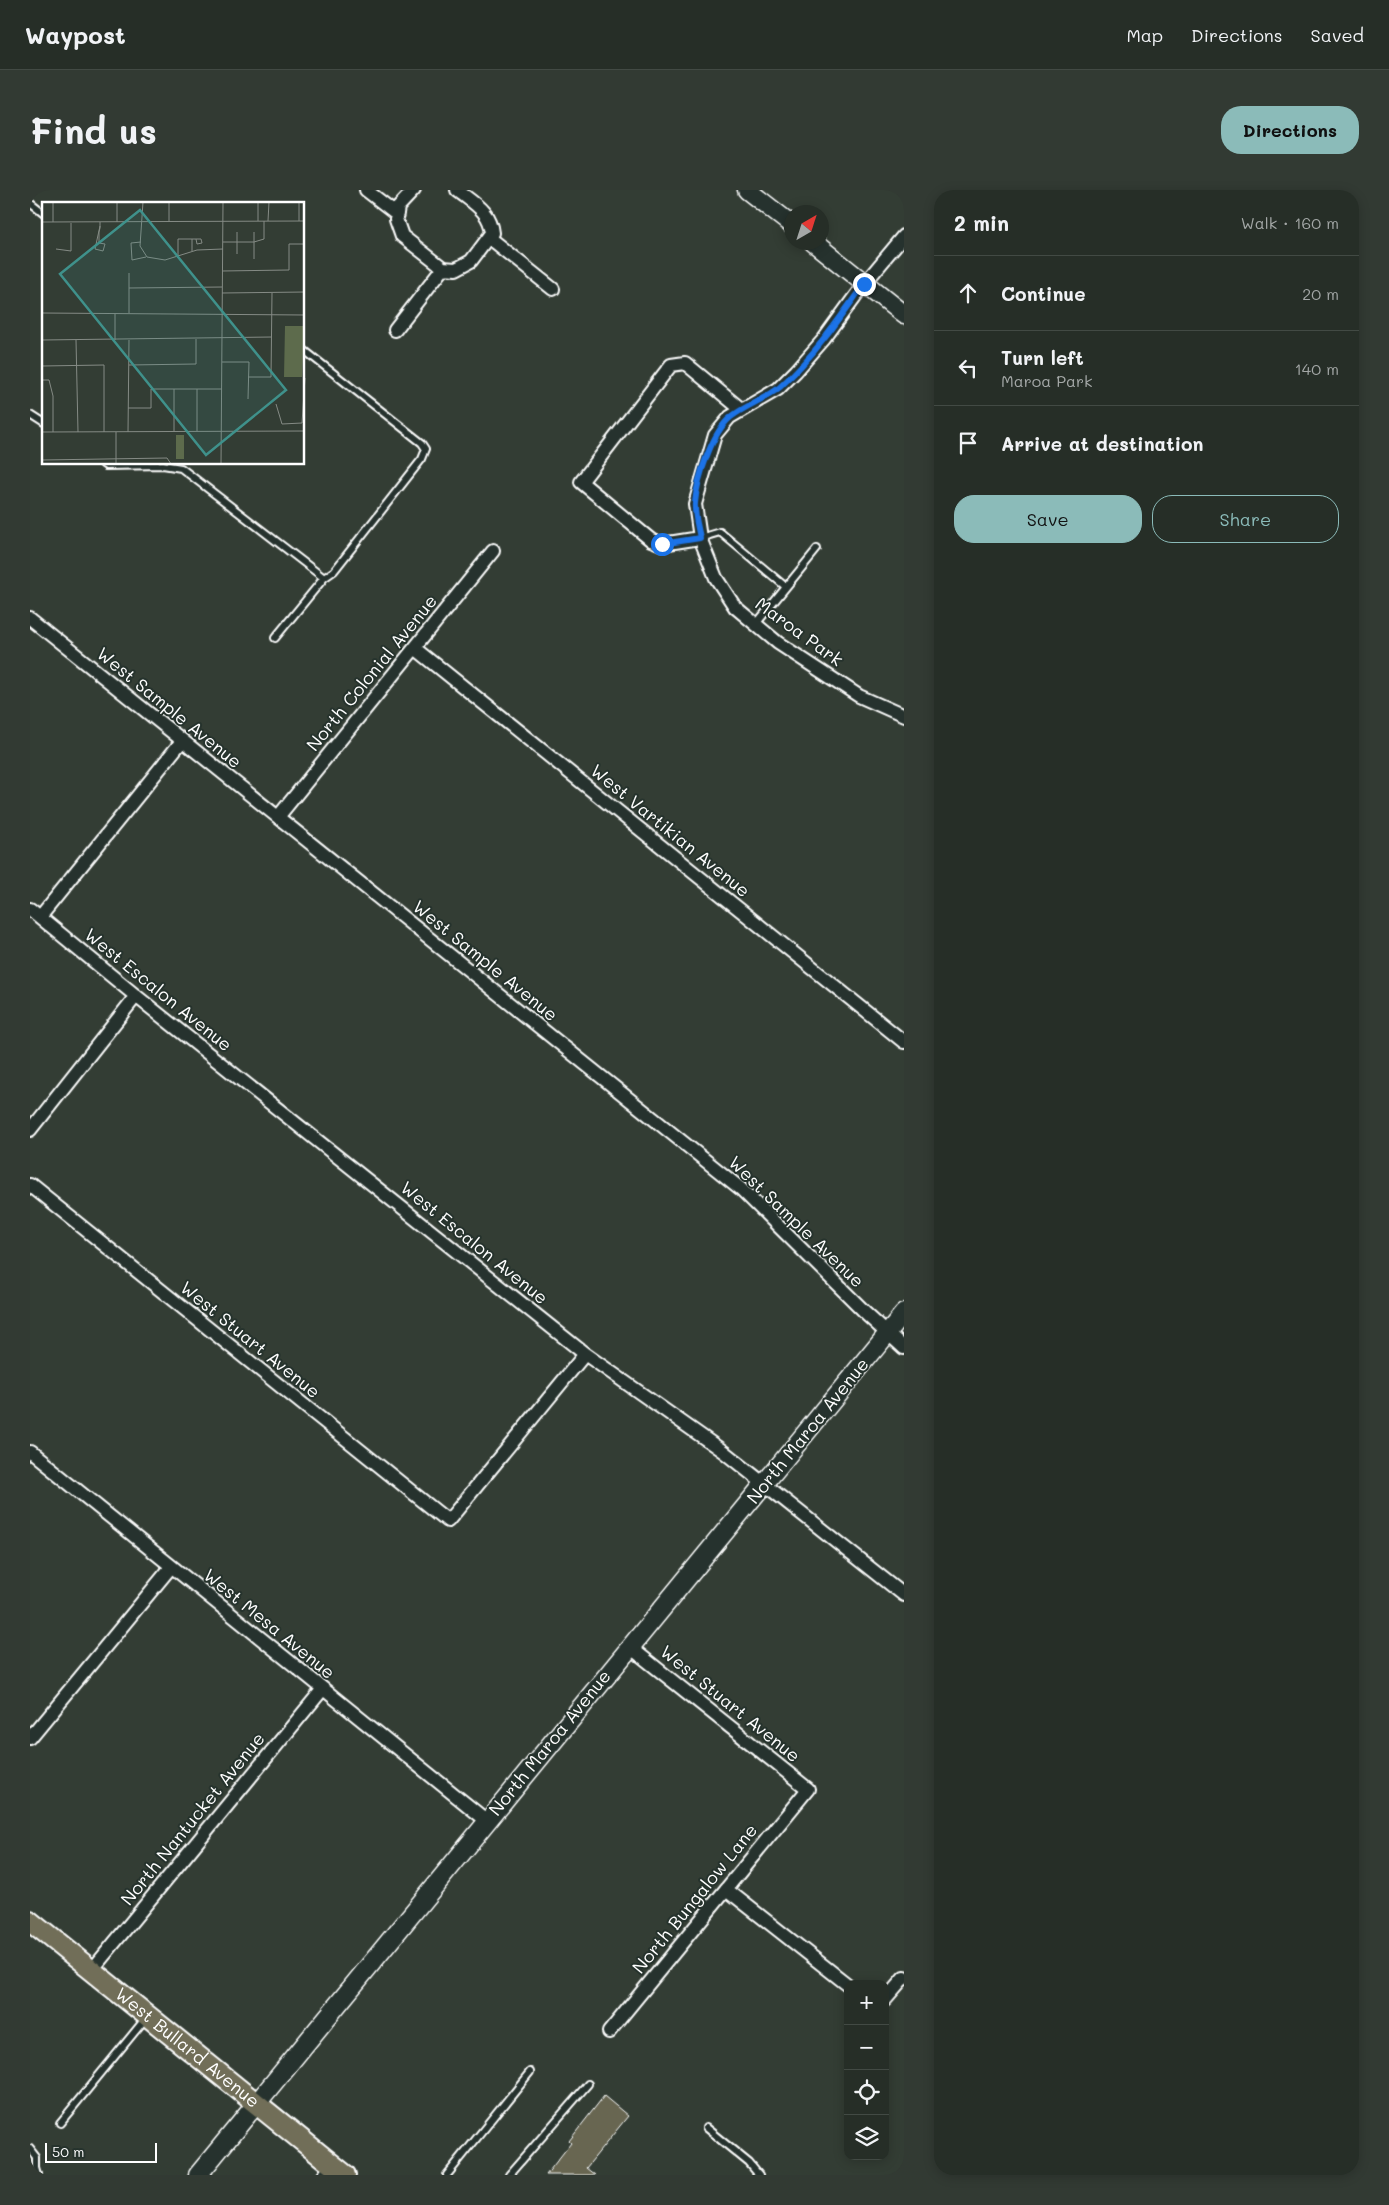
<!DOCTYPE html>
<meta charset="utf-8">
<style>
:root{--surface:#262e27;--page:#323a33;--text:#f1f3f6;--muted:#a4a8a7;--line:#424a44;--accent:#8bbbb9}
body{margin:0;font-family:Mali,sans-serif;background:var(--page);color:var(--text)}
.controls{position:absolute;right:15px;bottom:15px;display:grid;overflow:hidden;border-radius:10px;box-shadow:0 2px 12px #0003}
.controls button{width:45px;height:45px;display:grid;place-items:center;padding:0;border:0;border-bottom:1px solid var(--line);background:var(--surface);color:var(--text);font:25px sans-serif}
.compass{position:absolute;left:754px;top:15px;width:45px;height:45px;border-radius:50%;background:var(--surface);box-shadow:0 2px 12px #0003;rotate:39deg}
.scale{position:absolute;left:15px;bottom:12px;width:112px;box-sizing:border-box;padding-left:5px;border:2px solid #fff;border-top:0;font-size:14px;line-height:18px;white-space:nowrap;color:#fff;-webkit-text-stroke:4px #26332d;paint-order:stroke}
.stop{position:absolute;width:15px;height:15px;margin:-11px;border:4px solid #1a73e8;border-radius:50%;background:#fff}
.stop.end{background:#1a73e8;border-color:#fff;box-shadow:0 1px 5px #0008}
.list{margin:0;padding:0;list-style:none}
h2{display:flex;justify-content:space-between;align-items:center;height:65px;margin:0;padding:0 20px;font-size:21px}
h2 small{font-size:16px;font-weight:400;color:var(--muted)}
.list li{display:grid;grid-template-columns:32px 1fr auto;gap:15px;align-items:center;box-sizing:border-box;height:75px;padding:0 20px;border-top:1px solid var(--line)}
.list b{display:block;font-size:19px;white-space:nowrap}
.list p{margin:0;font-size:16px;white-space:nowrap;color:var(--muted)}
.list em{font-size:16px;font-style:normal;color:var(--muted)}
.actions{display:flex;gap:10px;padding:15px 20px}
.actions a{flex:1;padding:11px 0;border:1px solid var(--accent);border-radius:20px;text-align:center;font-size:18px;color:var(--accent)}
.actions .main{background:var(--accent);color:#111}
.icon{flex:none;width:28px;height:28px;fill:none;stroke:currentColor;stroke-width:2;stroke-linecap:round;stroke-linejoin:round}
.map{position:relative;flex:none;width:874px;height:1985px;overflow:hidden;border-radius:20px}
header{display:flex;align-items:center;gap:30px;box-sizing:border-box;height:70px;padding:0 25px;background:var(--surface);border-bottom:1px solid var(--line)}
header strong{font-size:24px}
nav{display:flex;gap:28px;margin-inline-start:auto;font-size:18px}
.intro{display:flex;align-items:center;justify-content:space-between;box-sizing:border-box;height:120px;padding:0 30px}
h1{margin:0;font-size:35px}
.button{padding:12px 22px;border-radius:20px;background:var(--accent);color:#111;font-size:18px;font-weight:700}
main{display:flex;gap:30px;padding:0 30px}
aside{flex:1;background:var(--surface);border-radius:20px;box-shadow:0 2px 12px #0003}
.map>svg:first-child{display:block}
</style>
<header>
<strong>Waypost</strong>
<nav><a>Map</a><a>Directions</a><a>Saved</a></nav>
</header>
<div class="intro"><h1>Find us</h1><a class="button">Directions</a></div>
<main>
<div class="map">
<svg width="874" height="1985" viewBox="0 0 874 1985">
<rect width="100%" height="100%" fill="#333d34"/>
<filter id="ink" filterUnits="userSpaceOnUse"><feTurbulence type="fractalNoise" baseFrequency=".02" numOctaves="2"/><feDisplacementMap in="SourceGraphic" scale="10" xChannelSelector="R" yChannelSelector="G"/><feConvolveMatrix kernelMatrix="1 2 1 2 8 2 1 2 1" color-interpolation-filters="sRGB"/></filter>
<g filter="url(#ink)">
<path fill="#676651" stroke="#fff" d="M574,1906l24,20 -42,52 9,7h-49l25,-32 -2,-2z"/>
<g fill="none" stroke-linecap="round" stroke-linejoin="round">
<g stroke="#fff" stroke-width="10">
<path id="lane" d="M0,13l14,11
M0,225l14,9
M73,274l3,2 57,-1 18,3 143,110
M670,348l20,-6 66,55
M726,434l61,-75
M245,448l49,-60 10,-7 88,-112 4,-10 -4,-6 -118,-93
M30,1933l86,-105
M676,1938l43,35 10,12
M0,1959l7,9v10l2,7
M291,1985l8,-11
M417,1985l83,-103
M479,1985l79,-91"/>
</g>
<g stroke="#fff" stroke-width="16">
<path id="street" d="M336,0l31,24
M384,0l-16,17 -2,12 6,17 41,32 13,1 15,-8 21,-28c-2,-22 -19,-30 -35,-43
M874,46l-40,48 -40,55 -28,32 -18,18 -48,28 -15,18 -20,69 5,34 16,40 19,29 43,36 81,53 45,20
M459,48l64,51
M365,140l48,-62
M670,348l-38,6 -11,-4 -70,-58 90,-117 14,-2 57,47
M0,428l711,571 125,124 38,35
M385,458l489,394
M248,627l215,-266
M0,719l106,87 449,358 139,98 180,143
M10,727l142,-176
M0,940l106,-134
M0,995l418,336 137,-167
M0,1262l457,369
M0,1548l141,-171
M696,1699l122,96
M62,1780l230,-280
M855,1810l19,-22
M579,1842l199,-243 -178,-142"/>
</g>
<g stroke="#fff" stroke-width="21">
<path id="secondary" d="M717,0l45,35
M783,52l91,73
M168,1985l706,-862"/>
</g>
<g stroke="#fff" stroke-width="24">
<g id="primary">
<path id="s1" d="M0,1731l315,254"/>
</g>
</g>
<use href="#lane" stroke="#26332d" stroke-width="6"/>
<use href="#street" stroke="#26332d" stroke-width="12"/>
<use href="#secondary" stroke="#26332d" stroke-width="18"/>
<use href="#primary" stroke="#716e59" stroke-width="20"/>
</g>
</g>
<g fill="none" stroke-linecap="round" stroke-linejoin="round" filter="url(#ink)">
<path stroke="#1a73e8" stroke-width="6" d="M632,354l38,-6c-2,-11 -6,-24 -5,-35 2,-24 17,-71 36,-86 15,-12 35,-18 49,-30 33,-30 59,-67 84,-103"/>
</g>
<g text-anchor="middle" stroke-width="4" stroke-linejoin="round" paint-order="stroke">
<g font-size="18" fill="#fff" stroke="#26332d">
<text transform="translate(769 442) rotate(36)" y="6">Maroa Park</text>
<text transform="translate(342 483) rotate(-51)" y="6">North Colonial Avenue</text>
<text transform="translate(139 518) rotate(39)" y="6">West Sample Avenue</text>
<text transform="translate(640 641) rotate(39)" y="6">West Vartikian Avenue</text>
<text transform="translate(455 771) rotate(39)" y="6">West Sample Avenue</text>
<text transform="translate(128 800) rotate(39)" y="6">West Escalon Avenue</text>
<text transform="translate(766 1032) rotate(44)" y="6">West Sample Avenue</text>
<text transform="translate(444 1053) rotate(39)" y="6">West Escalon Avenue</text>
<text transform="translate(220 1150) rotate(39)" y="6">West Stuart Avenue</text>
<text transform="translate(778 1241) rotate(-51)" y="6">North Maroa Avenue</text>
<text transform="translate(239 1434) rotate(39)" y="6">West Mesa Avenue</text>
<text transform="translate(700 1514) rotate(39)" y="6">West Stuart Avenue</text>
<text transform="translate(520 1553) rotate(-51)" y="6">North Maroa Avenue</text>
<text transform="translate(163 1629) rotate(-51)" y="6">North Nantucket Avenue</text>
<text transform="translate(665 1709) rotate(-51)" y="6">North Bungalow Lane</text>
<text dy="6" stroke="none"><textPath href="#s1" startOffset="202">West Bullard Avenue</textPath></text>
</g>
</g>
<g transform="translate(12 12)">
<rect width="262" height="262" fill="#333d34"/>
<path d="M243,124h19l-2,51h-18zM134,233h8v24h-8z" fill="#5d6b4c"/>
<path fill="none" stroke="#858b85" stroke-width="1" d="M11,0v20M101,0l-3,44 7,11 18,3 32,-10 26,-1M127,0v19M216,19v-19M226,19l1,-19M257,19v-19M0,20l263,-1M75,20v-20M58,24l-5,23 8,2 2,-7 -6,-1v-11l1,-4v-6M195,30v22M150,37h9l1,4 -5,1 -1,-5M99,40l-10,1 1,17 14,-3M181,40h31v-10M14,47l15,2v-28M136,56v-19h14v12M212,57v-17l10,-3v-18M180,69l67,-1v-26h16M87,71v40M87,86l93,-1M180,91l83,-1M0,111l263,2M0,138l230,-3M34,138l2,92M73,138v-26M180,160h27l-1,37M87,163l67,-1v-25M0,164l62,-1v67M206,175h23l1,-84M0,178h7l4,16v36M234,202l6,20 20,-1 3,-45M86,206h23v-19h71M155,229v-42M0,230l263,-1M86,230l1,-92M132,230v-43M0,258l125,-2 4,6M74,262v-32M179,262l2,-262"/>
<path fill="#3f918b" fill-opacity="0.15" stroke="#3f918b" stroke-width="2.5" d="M98,8l146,180 -80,65 -146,-181z"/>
<rect width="262" height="262" fill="none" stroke="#fff" stroke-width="2.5"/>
</g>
</svg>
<div class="controls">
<button>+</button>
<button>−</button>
<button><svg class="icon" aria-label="locate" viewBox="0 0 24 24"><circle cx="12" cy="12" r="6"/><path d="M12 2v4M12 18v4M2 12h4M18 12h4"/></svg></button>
<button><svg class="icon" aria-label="layers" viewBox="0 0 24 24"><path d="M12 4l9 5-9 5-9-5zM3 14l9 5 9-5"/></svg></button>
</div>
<svg class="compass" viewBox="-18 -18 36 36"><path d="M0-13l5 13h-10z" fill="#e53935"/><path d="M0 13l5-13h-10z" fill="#a4a8a7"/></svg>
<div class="scale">50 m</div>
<div class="stop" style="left:632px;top:354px"></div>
<div class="stop end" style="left:834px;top:94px"></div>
</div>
<aside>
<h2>2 min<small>Walk · 160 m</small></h2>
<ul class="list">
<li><svg class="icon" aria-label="ahead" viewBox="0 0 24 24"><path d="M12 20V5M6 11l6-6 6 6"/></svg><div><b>Continue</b></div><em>20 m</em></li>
<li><svg class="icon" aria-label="left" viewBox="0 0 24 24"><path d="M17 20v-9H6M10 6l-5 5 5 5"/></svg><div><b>Turn left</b><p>Maroa Park</p></div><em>140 m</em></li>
<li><svg class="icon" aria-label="arrive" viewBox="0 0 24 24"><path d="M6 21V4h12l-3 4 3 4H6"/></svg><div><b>Arrive at destination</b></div></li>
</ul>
<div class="actions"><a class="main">Save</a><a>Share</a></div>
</aside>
</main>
